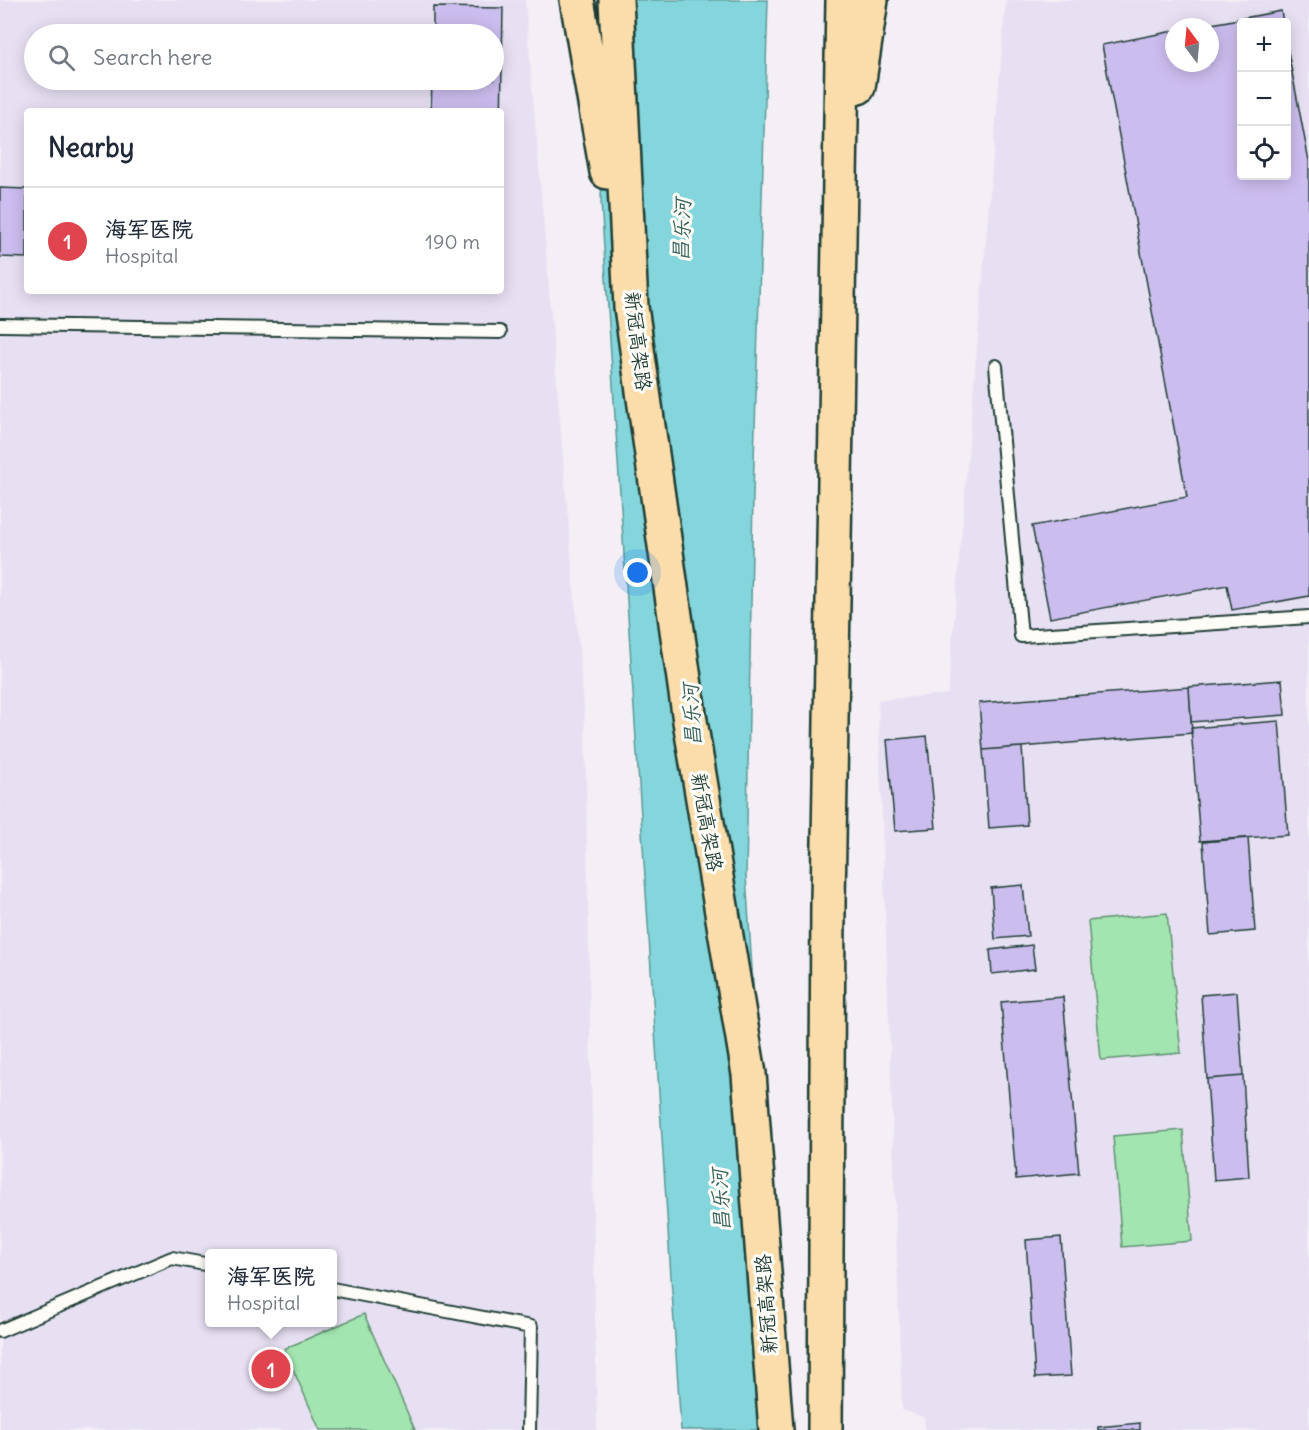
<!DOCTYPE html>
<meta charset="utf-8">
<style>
:root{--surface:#fff;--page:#f6f6f7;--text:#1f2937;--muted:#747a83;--line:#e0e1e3;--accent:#b45309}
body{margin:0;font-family:Delius,"LXGW WenKai TC",sans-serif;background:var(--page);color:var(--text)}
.controls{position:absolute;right:18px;top:18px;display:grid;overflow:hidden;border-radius:6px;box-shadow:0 3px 15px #0003}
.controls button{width:54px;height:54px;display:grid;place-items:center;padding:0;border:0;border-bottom:2px solid var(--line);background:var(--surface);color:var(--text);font:30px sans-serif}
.compass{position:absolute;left:1165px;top:18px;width:54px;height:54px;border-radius:50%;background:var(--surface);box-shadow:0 3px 15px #0003;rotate:344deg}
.you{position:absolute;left:638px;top:573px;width:21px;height:21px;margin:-15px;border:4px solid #fff;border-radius:50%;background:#1a73e8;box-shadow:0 0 0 9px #1a73e833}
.badge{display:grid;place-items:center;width:39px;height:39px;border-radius:50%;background:var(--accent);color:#fff;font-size:20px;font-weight:700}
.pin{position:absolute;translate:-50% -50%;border:3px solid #fff;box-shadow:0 2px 6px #0006}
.popup{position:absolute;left:205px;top:1249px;width:132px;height:78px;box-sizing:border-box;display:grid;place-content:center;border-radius:6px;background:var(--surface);filter:drop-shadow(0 2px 4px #0005);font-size:20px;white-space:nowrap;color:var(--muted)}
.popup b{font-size:22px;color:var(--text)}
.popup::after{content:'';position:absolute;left:50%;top:100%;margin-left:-12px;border:12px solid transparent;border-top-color:var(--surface)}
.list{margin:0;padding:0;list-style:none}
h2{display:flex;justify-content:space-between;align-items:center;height:78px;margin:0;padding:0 24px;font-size:26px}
h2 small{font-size:20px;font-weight:400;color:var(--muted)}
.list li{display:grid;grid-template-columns:39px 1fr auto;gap:18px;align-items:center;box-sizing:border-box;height:108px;padding:0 24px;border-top:2px solid var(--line)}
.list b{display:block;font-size:22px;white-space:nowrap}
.list p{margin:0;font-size:20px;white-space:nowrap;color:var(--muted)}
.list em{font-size:20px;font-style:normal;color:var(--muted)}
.icon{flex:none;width:33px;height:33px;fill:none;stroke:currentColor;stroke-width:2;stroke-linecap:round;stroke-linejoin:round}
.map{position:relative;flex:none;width:1309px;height:1430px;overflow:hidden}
.search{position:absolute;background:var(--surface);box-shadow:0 3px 15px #0003;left:24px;top:24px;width:480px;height:66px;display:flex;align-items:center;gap:15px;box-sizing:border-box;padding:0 21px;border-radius:33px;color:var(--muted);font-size:22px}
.panel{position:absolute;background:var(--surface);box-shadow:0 3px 15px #0003;left:24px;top:108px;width:480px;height:186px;border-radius:6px}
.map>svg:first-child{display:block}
</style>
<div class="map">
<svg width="1309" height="1430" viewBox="0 0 1309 1430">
<rect width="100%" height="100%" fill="#f3eff5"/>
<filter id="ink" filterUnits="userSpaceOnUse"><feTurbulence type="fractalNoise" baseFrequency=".0167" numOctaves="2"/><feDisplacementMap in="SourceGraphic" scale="12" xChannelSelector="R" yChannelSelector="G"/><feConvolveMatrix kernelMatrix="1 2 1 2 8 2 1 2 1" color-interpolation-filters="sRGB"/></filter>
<g filter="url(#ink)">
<path fill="#e7e0f3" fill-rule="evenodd" d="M0,0h525l60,722 12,708h-597zM34,34h460v46h-460zM27,111h474v180h-474zM210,1254h122v68h-122z
M1006,0h303v1430h-384l-1,-13 -22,-7 -24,-710 70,-6zM1242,22h44v154h-44zM1174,27h36v36h-36z"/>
<path fill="#a3e5b0" stroke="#619172" stroke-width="1.5" d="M1167,913l14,140 -80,7 -13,-139z
M1183,1130l9,111 -70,6 -9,-111z
M364,1314l51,116h-95l-36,-81z"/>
<path fill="#84d6dc" stroke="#5c9999" stroke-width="1.5" d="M607,0h161l-15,494 -7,382 36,554h-101l-80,-1229z"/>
<path fill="#ccbdef" stroke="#1f3d34" stroke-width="1.5" d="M433,7l70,1 -2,119v-16h-70l1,-31h62v-46h-61z
M1281,11l2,11h-41v154h44v-135l23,120v435l-77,14 -5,-25 -177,33 -18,-92 155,-29 -85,-452 72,-14v32h36v-36h-14z
M0,188l27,1v69l-27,-1z
M1282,680l3,35 -94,7 -2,-35z
M1189,687l3,46 -209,17 -4,-47z
M1279,721l9,114 -88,6 -9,-113z
M927,736l9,92 -41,3 -8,-91z
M1022,747l5,78 -38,3 -6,-78z
M1248,838l7,93 -45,4 -7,-93z
M1023,885l5,51 -33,3 -4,-51z
M1032,945l3,24 -43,5 -2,-24z
M1237,992l6,84 -36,3 -6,-84z
M1063,997l16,176 -63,6 -15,-177z
M1243,1076l6,101 -35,3 -7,-101z
M1061,1237l10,139 -36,2 -9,-138z
M1140,1423v7h-42v-3z"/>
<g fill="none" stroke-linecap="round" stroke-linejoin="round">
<g stroke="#1f3d34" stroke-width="16">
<path id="lane" d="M0,325l500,7
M996,366l25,270 288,-19
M332,1289l199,38 -2,103
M0,1331l172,-73 38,7"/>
</g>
<g stroke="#1f3d34" stroke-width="38">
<path id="highway" d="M577,0l30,172
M616,0l15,307 59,414 59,353 27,356
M858,87l13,-87
M825,1430l3,-528 15,-902"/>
</g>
<use href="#lane" stroke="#fdfcf7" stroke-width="12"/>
<use href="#highway" stroke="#faddab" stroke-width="33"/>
</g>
</g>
<g text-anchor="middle" stroke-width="6" stroke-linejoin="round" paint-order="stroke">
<g font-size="20" fill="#1f3d34" stroke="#fdfcf7">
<text transform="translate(638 341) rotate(83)" y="7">新冠高架路</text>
<text transform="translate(707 822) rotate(80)" y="7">新冠高架路</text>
<text transform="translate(766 1304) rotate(-94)" y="7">新冠高架路</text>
</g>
<g font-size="21" font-style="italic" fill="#38635e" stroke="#fdfcf7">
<text transform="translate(682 230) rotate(-88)" y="7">昌乐河</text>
<text transform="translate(692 715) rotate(-93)" y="7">昌乐河</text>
<text transform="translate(721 1200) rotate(-93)" y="7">昌乐河</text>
</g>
</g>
</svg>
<div class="controls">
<button>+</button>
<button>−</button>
<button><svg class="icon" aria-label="locate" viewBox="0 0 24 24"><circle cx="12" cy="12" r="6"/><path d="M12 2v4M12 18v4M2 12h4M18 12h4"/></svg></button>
</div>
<svg class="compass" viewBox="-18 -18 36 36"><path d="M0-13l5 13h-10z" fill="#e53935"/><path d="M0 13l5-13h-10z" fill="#747a83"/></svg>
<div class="you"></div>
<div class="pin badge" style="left:271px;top:1369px;background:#e0444e">1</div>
<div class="popup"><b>海军医院</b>Hospital</div>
<div class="search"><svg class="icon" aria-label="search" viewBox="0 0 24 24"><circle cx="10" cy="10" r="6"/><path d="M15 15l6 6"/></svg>Search here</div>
<section class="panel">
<h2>Nearby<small></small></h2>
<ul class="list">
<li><span class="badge" style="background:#e0444e">1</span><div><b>海军医院</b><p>Hospital</p></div><em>190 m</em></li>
</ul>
</section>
</div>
